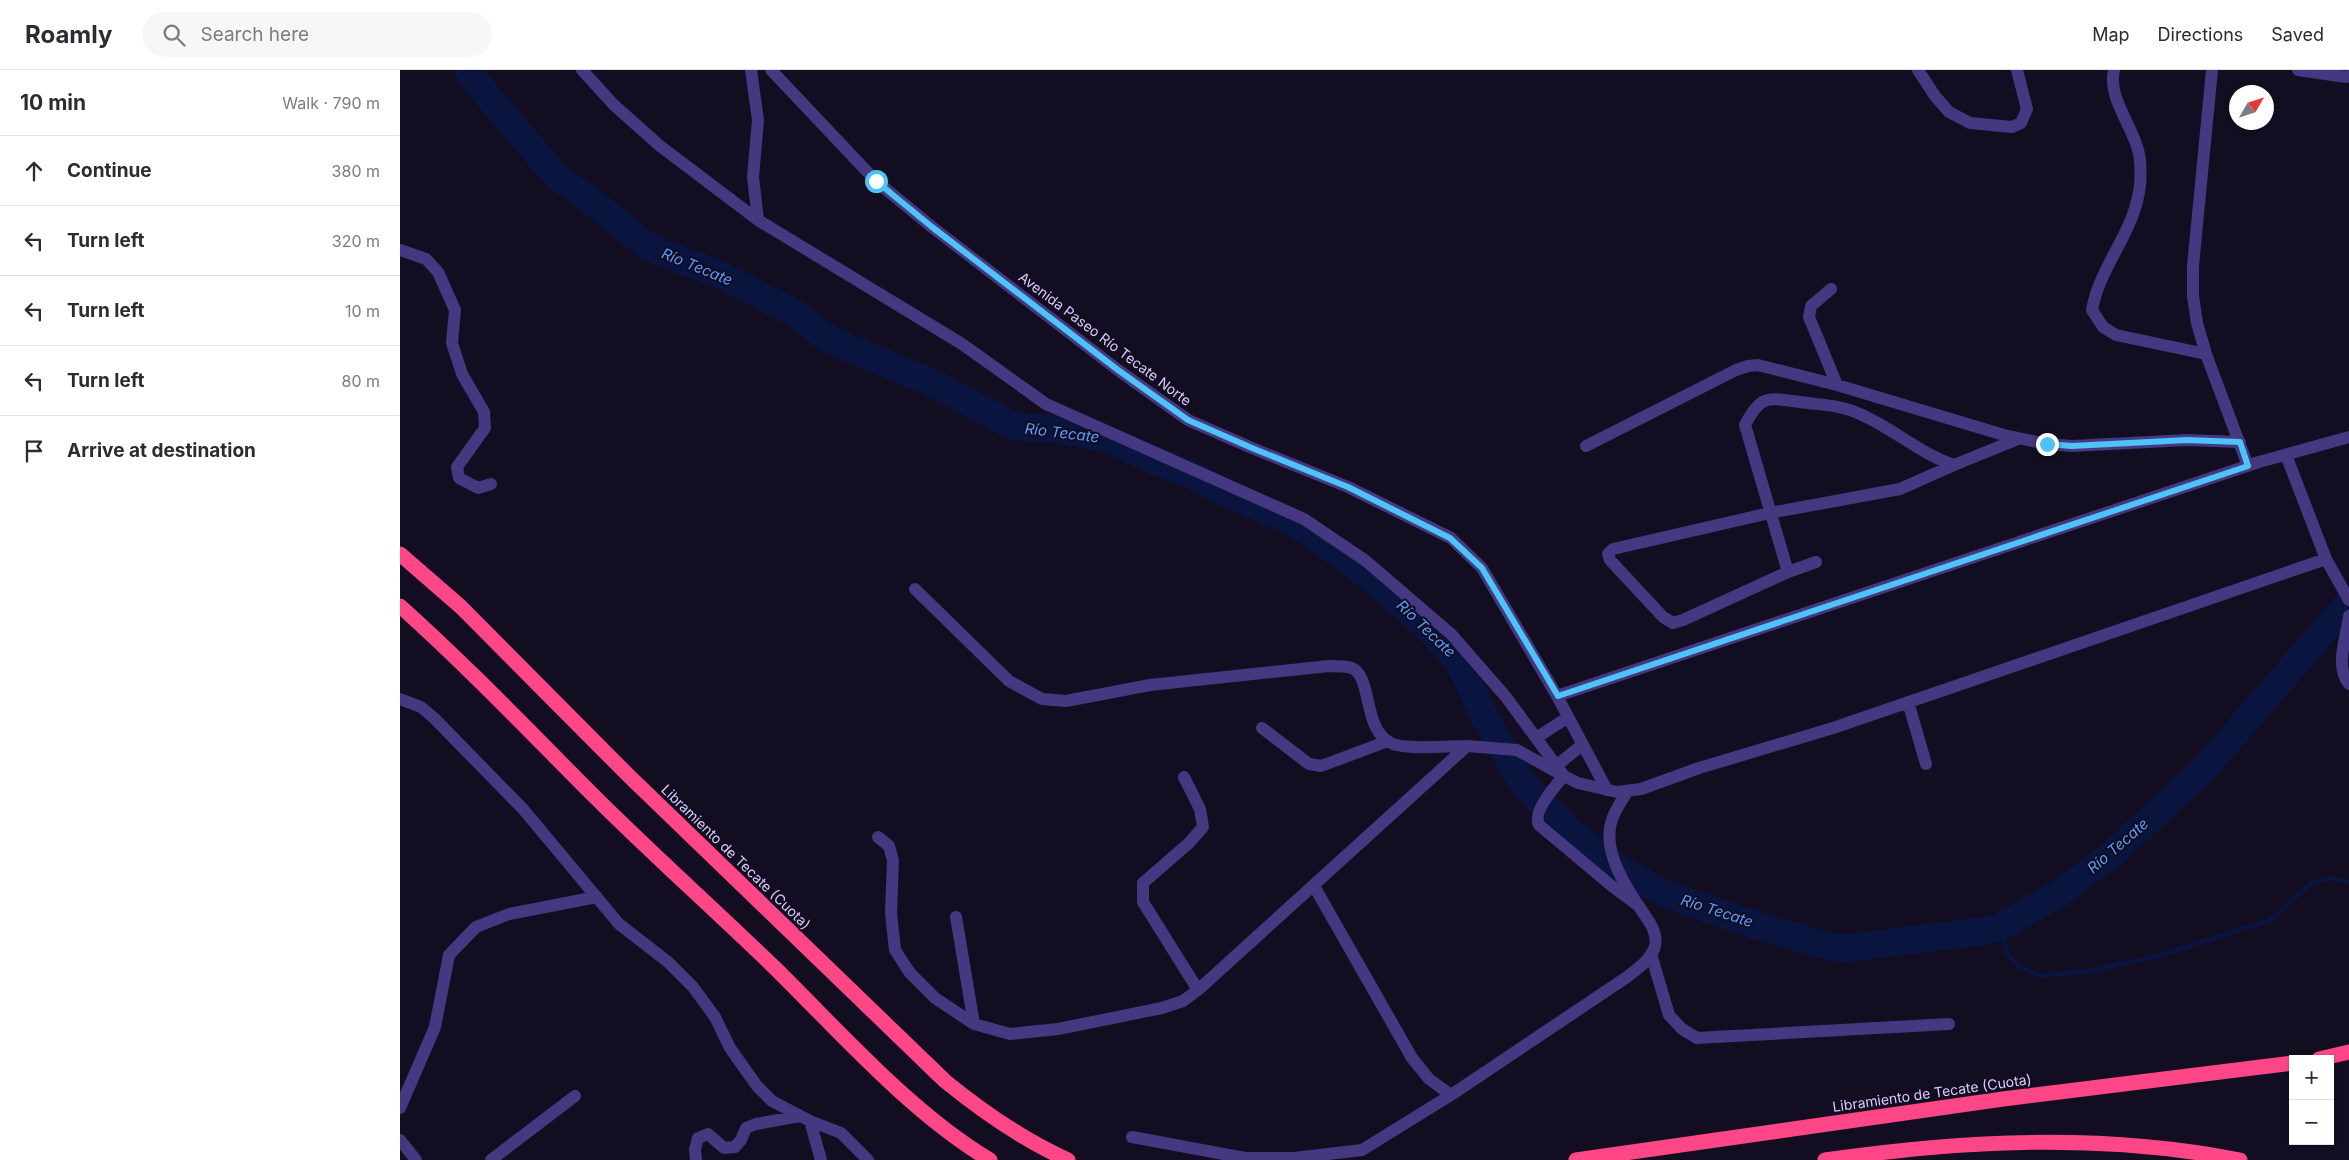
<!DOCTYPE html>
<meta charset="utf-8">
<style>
:root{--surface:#fff;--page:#f7f7f7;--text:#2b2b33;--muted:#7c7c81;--line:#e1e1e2}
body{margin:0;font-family:Inter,sans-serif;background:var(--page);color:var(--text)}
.controls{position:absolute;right:15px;bottom:15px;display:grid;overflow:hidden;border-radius:0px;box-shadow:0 1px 4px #0004}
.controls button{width:45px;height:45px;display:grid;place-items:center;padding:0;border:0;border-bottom:1px solid var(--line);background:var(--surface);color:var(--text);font:25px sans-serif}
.compass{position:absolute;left:1829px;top:15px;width:45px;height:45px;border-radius:50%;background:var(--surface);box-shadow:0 1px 4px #0004;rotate:51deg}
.stop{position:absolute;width:15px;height:15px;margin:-11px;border:4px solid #4fc3f7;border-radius:50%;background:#fff}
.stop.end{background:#4fc3f7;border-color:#fff;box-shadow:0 1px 5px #0008}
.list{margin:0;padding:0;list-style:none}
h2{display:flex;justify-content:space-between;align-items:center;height:65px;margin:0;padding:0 20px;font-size:21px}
h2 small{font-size:16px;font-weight:400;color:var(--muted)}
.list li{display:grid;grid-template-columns:32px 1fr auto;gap:15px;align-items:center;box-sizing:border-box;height:70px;padding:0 20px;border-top:1px solid var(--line)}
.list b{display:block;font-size:19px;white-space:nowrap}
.list em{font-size:16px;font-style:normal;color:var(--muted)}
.icon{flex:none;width:28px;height:28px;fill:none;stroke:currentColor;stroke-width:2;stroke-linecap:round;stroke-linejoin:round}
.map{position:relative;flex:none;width:1949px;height:1090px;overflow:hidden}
header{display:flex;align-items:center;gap:30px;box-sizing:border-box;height:70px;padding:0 25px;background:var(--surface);border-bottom:1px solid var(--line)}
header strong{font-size:24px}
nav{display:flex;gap:28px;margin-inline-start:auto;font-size:18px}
.search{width:350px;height:45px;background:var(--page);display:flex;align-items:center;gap:12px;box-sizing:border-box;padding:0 18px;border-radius:28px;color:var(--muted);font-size:19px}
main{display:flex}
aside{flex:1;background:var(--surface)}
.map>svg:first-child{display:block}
</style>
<header>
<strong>Roamly</strong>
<div class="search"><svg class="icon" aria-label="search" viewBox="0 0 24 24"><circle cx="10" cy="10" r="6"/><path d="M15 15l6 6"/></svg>Search here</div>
<nav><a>Map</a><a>Directions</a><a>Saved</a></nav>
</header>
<main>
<aside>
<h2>10 min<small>Walk · 790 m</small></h2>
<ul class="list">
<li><svg class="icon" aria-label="ahead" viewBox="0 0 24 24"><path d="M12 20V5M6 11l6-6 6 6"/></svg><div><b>Continue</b></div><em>380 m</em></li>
<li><svg class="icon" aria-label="left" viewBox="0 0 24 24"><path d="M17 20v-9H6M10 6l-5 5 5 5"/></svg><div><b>Turn left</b></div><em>320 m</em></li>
<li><svg class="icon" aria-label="left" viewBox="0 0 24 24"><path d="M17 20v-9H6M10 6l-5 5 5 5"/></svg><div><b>Turn left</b></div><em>10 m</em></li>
<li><svg class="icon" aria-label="left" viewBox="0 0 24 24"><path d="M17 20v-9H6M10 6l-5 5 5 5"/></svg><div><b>Turn left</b></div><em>80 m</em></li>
<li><svg class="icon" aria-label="arrive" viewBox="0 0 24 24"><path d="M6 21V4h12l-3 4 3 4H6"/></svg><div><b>Arrive at destination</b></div></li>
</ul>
</aside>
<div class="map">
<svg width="1949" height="1090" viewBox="0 0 1949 1090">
<rect width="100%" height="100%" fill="#130d21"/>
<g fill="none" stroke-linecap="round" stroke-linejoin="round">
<path stroke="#09153e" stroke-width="4.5" d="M1600,857l8,28 10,11 23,10 49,-5 72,-16 108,-35 40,-36 20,-6 19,4"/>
<path stroke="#09153e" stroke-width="28" d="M69,0l6,11 82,96 28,19 63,51 75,29 72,37 33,26 102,43 86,45 41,2 47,9 56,25 33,12 23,13 84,38 65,47 65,57 29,32 25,54 38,66 52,53 44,33 45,25 80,28 95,28 147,-18 15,-4 57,-32 52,-38 95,-88 145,-167"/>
<path stroke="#443880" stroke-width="12" d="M182,0l32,35 46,41 98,74 204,124 84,60 258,115 62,42 85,73 55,63 58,79 14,7 39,9 24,-3 58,-21 134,-40 493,-169
M351,0l7,50 -5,57 5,43
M371,0l105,111 56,46 186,143 70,50 64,28 96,39 103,51 31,30 75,128 50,94
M1518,0l17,26 14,16 21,11 42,4 9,-4 6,-14 -10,-39
M1714,0c-7,28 20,57 25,84 2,10 2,28 0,38 -7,43 -40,76 -47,118l11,17 13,8 90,19
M1812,0l-19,196v30l4,27 9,31 42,112
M1898,0l48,7 3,-1
M0,180l26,9 12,13 17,38 -3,33 10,31 22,38 1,16 -28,39 2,11 19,10 13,-4
M1431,219l-20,17 -2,11 28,68
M1186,376l150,-76 12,-4 10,-1 79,20 167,50 43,9 25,2 115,-6 53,2
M1886,385l40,104 23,41
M1416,492l-28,10 -105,48 -10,3 -10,-6 -53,-57 -2,-6 5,-5 157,-36 130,-24 54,-24
M1388,502l-43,-147c16,-31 23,-27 55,-23 20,3 42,3 60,12 34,15 59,39 94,51l64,-26
M515,519l94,92 33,18 24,2 84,-16 179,-19c7,0 17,0 23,2 21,9 10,64 41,76 16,6 55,2 74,2
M1949,546c-2,20 -15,50 0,68
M1157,626l702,-234 90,-25
M0,629l21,8 13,11 89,91 96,115 49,38 25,25 22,30 15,31 27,38 15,15 38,20 31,12 27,27
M1508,632l18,62
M862,658l47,36 12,2 67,-25
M1136,668l31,-20
M1156,696l26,-21
M784,707l16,32 3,18 -14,16 -46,40v19l55,88
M478,767l11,9 4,14 -2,53 4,37 15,23 25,25 39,26 36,10 48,-5 104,-21 21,-7 15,-11 269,-244 50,4 47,26c-9,10 -32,36 -25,49l74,62 27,20
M914,816l98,172 17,21 22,16
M556,847l18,107
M1251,884l18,61 13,14 15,9 252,-14
M0,1038l35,-81 14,-72 27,-28 33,-13 88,-17
M410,1051l11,39
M732,1067l113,21h49l68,-8 89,-55 176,-118c10,-8 24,-17 28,-31 3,-13 -6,-25 -13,-35 -16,-23 -39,-59 -31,-88 3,-12 10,-21 16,-31
M0,1070l16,20
M91,1090l84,-64
M296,1090l-1,-11 3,-11 10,-4 16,14 11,-1 6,-7 5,-12 10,-4 44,-8"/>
<path stroke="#ff4787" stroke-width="15" d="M0,484l61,53 167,168 317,306c38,31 78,59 123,79
M0,536c67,60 128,124 192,188 59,59 122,115 183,174 64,63 137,146 215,192
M1919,989l30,-7
M1176,1090l427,-61 290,-36
M1425,1090c138,-20 277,-27 415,0"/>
</g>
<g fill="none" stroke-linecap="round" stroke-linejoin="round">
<path stroke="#4fc3f7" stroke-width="6" d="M476,111l56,46 186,143 70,50 64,28 96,39 102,51 32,30 76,128 690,-230 -8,-24 -53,-2 -115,6 -25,-2"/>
</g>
<g text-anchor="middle" stroke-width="4" stroke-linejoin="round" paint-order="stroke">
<g font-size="14" fill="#d9ccff" stroke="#130d21">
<text transform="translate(705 269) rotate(37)" y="5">Avenida Paseo Río Tecate Norte</text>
<text transform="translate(336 787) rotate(44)" y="5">Libramiento de Tecate (Cuota)</text>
<text transform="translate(1532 1023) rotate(-8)" y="5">Libramiento de Tecate (Cuota)</text>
</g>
<g font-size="15" font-style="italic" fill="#5a9dff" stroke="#130d21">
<text transform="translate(297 197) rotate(22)" y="5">Río Tecate</text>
<text transform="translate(662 363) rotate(7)" y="5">Río Tecate</text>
<text transform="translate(1026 559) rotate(44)" y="5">Río Tecate</text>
<text transform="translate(1718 776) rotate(-41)" y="5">Río Tecate</text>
<text transform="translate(1317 841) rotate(18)" y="5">Río Tecate</text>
</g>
</g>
</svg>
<div class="controls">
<button>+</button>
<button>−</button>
</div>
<svg class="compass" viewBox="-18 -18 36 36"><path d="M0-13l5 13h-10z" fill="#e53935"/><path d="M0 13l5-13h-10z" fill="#7c7c81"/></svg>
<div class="stop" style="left:476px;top:111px"></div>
<div class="stop end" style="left:1647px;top:374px"></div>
</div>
</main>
